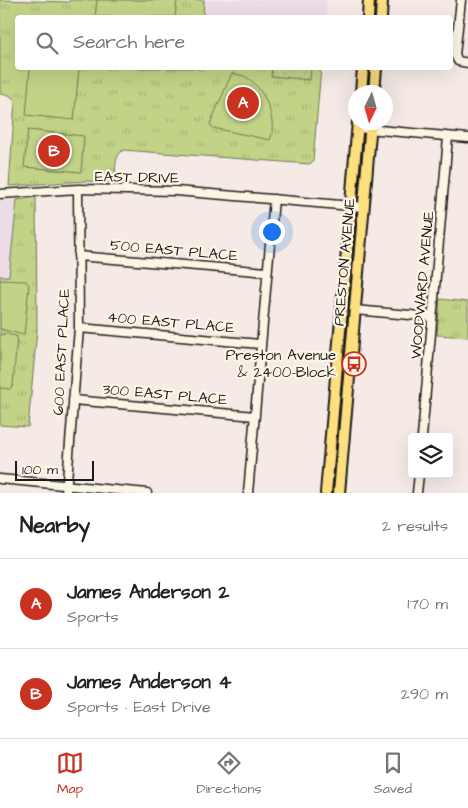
<!DOCTYPE html>
<meta charset="utf-8">
<style>
:root{--surface:#fff;--page:#f6f6f6;--text:#222;--muted:#767676;--line:#e0e0e0;--accent:#c8321e}
body{margin:0;font-family:"Architects Daughter",sans-serif;background:var(--page);color:var(--text)}
.controls{position:absolute;right:15px;bottom:15px;display:grid;overflow:hidden;border-radius:5px;box-shadow:0 5px 20px #0002}
.controls button{width:45px;height:45px;display:grid;place-items:center;padding:0;border:0;border-bottom:1px solid var(--line);background:var(--surface);color:var(--text);font:25px sans-serif}
.compass{position:absolute;left:348px;top:85px;width:45px;height:45px;border-radius:50%;background:var(--surface);box-shadow:0 5px 20px #0002;rotate:185deg}
.scale{position:absolute;left:15px;bottom:12px;width:79px;box-sizing:border-box;padding-left:5px;border:2px solid #1c1c1c;border-top:0;font-size:14px;line-height:18px;white-space:nowrap;color:#1c1c1c;-webkit-text-stroke:4px #fcf5e5;paint-order:stroke}
.you{position:absolute;left:271px;top:231px;width:18px;height:18px;margin:-12px;border:4px solid #fff;border-radius:50%;background:#1a73e8;box-shadow:0 0 0 8px #1a73e833}
.badge{display:grid;place-items:center;width:32px;height:32px;border-radius:50%;background:var(--accent);color:#fff;font-size:16px;font-weight:700}
.pin{position:absolute;translate:-50% -50%;border:2px solid #fff;box-shadow:0 1px 5px #0006}
.list{margin:0;padding:0;list-style:none}
h2{display:flex;justify-content:space-between;align-items:center;height:65px;margin:0;padding:0 20px;font-size:21px}
h2 small{font-size:16px;font-weight:400;color:var(--muted)}
.list li{display:grid;grid-template-columns:32px 1fr auto;gap:15px;align-items:center;box-sizing:border-box;height:90px;padding:0 20px;border-top:1px solid var(--line)}
.list b{display:block;font-size:19px;white-space:nowrap}
.list p{margin:0;font-size:16px;white-space:nowrap;color:var(--muted)}
.list em{font-size:16px;font-style:normal;color:var(--muted)}
.icon{flex:none;width:28px;height:28px;fill:none;stroke:currentColor;stroke-width:2;stroke-linecap:round;stroke-linejoin:round}
.map{position:relative;flex:none;width:468px;height:493px;overflow:hidden}
.search{position:absolute;background:var(--surface);box-shadow:0 5px 20px #0002;left:15px;right:15px;top:15px;height:55px;display:flex;align-items:center;gap:12px;box-sizing:border-box;padding:0 18px;border-radius:5px;color:var(--muted);font-size:19px}
.sheet{height:245px;background:var(--surface)}
nav{display:flex;justify-content:space-around;align-items:center;box-sizing:border-box;height:70px;border-top:1px solid var(--line);background:var(--surface);font-size:14px;color:var(--muted)}
nav a{display:grid;justify-items:center;gap:2px}
nav .on{color:var(--accent)}
.map>svg:first-child{display:block}
</style>
<div class="map">
<svg width="468" height="493" viewBox="0 0 468 493">
<defs>
<pattern id="grass-tufts" width="24" height="20" patternUnits="userSpaceOnUse" patternTransform="scale(1.25)"><rect width="24" height="20" fill="#c2d388"/><path d="M3 7l-1-3M5 7V3M7 7l1-3M15 17l-1-3M17 17v-4M19 17l1-3" fill="none" stroke="#a6b575"/></pattern>
<pattern id="garden-dots" width="8" height="8" patternUnits="userSpaceOnUse" patternTransform="scale(1.25)"><rect width="8" height="8" fill="#c2d388"/><path d="M2 2h.1M6 6h.1" fill="none" stroke="#a6b575" stroke-width="1.8" stroke-linecap="round"/></pattern>
</defs>
<rect width="100%" height="100%" fill="#f5eae6"/>
<filter id="ink" filterUnits="userSpaceOnUse"><feTurbulence type="fractalNoise" baseFrequency=".02" numOctaves="2"/><feDisplacementMap in="SourceGraphic" scale="10" xChannelSelector="R" yChannelSelector="G"/><feConvolveMatrix kernelMatrix="1 2 1 2 8 2 1 2 1" color-interpolation-filters="sRGB"/></filter>
<g filter="url(#ink)">
<path fill="#ecdce7" d="M204,0h123l-1,17 -123,1z
M17,200l-8,76h-9v-75z"/>
<path fill="url(#grass-tufts)" stroke="#6f7852" d="M0,0l69,2 1,-2h134l-1,17 -185,1v50h303l-8,93 -3,3 -187,-14c-10,8 -7,20 -7,32l-30,-1 -77,5 6,-86 -6,-5 -9,-1z
M36,197l1,133 -9,97 -28,-2v-149h9l8,-76z
M440,299l28,3v35l-31,-2z"/>
<path fill="url(#garden-dots)" stroke="#6f7852" d="M272,68h39l-1,12 -39,-4z"/>
<path fill="#c2d388" stroke="#6f7852" d="M97,0h80l-2,17h-80z
M30,68h49l-5,52 -48,-5z
M232,73c4,1 8,2 12,3 20,10 34,44 26,64l-57,-12 -3,-4z
M28,130l56,6 -3,36 -57,-5z
M0,280l26,1 3,4 -5,50 -24,-6z
M4,334l13,2 -4,50 -4,3 -9,-1v-53z"/>
<g fill="none" stroke-linecap="round" stroke-linejoin="round">
<g stroke="#1c1c1c" stroke-width="11">
<path id="minor" d="M461,0l-6,55 3,6 10,2
M357,128l111,10
M0,194l78,-5 98,2 188,16
M78,256l189,16
M355,310l77,7
M79,328l181,16
M73,400l182,16
M422,437l26,-300
M0,479l147,14
M66,493l13,-165 -1,-139
M248,493l26,-294
M417,493l2,-19"/>
</g>
<g stroke="#1c1c1c" stroke-width="14">
<path id="major" d="M368,18l1,-18
M381,18l1,-18
M361,92l2,-24
M374,92l2,-24
M326,493l32,-371
M339,493l32,-371"/>
</g>
<use href="#minor" stroke="#fcf5e5" stroke-width="8"/>
<use href="#major" stroke="#fddf80" stroke-width="10"/>
</g>
</g>
<defs>
<g id="bus-ring" transform="scale(1.25)"><circle r="9.5" fill="#fcf5e5" stroke="#c8321e" stroke-width="1.5"/><path d="M-5-6H5V4H4V6H2V4H-2V6H-4V4H-5ZM-3.5-4V0h7V-4ZM-3.5 1.2v1.5H-2V1.2ZM2 1.2v1.5H3.5V1.2Z" fill="#c8321e"/></g>
</defs>
<g fill-rule="evenodd">
<use href="#bus-ring" x="354" y="364"/>
</g>
<g text-anchor="middle" stroke-width="4.5" stroke-linejoin="round" paint-order="stroke">
<g font-size="15" fill="#1c1c1c" stroke="#fcf5e5">
<text transform="translate(137 177) rotate(1)" y="5">EAST DRIVE</text>
<text transform="translate(174 250) rotate(5)" y="5">500 EAST PLACE</text>
<text transform="translate(344 262) rotate(-85)" y="5">PRESTON AVENUE</text>
<text transform="translate(422 285) rotate(-85)" y="5">WOODWARD AVENUE</text>
<text transform="translate(171 322) rotate(5)" y="5">400 EAST PLACE</text>
<text transform="translate(61 352) rotate(-87)" y="5">600 EAST PLACE</text>
<text transform="translate(165 394) rotate(5)" y="5">300 EAST PLACE</text>
</g>
<g font-size="15" fill="#1c1c1c" stroke="#fcf5e5" text-anchor="end">
<text x="336" y="360">Preston Avenue<tspan x="336" dy="17">&amp; 2400-Block</tspan></text>
</g>
</g>
</svg>
<div class="controls">
<button><svg class="icon" aria-label="layers" viewBox="0 0 24 24"><path d="M12 4l9 5-9 5-9-5zM3 14l9 5 9-5"/></svg></button>
</div>
<svg class="compass" viewBox="-18 -18 36 36"><path d="M0-13l5 13h-10z" fill="#e53935"/><path d="M0 13l5-13h-10z" fill="#767676"/></svg>
<div class="scale">100 m</div>
<div class="you"></div>
<div class="pin badge" style="left:243px;top:103px">A</div>
<div class="pin badge" style="left:54px;top:151px">B</div>
<div class="search"><svg class="icon" aria-label="search" viewBox="0 0 24 24"><circle cx="10" cy="10" r="6"/><path d="M15 15l6 6"/></svg>Search here</div>
</div>
<section class="sheet">
<h2>Nearby<small>2 results</small></h2>
<ul class="list">
<li><span class="badge">A</span><div><b>James Anderson 2</b><p>Sports</p></div><em>170 m</em></li>
<li><span class="badge">B</span><div><b>James Anderson 4</b><p>Sports · East Drive</p></div><em>290 m</em></li>
</ul>
</section>
<nav>
<a class="on"><svg class="icon" aria-label="map" viewBox="0 0 24 24"><path d="M3 6l6-2 6 2 6-2v14l-6 2-6-2-6 2zM9 4v14M15 6v14"/></svg>Map</a>
<a><svg class="icon" aria-label="directions" viewBox="0 0 24 24"><path d="M12 3l9 9-9 9-9-9zM9 14v-3h6M13 9l2 2-2 2"/></svg>Directions</a>
<a><svg class="icon" aria-label="saved" viewBox="0 0 24 24"><path d="M7 4h10v16l-5-4-5 4z"/></svg>Saved</a>
</nav>
